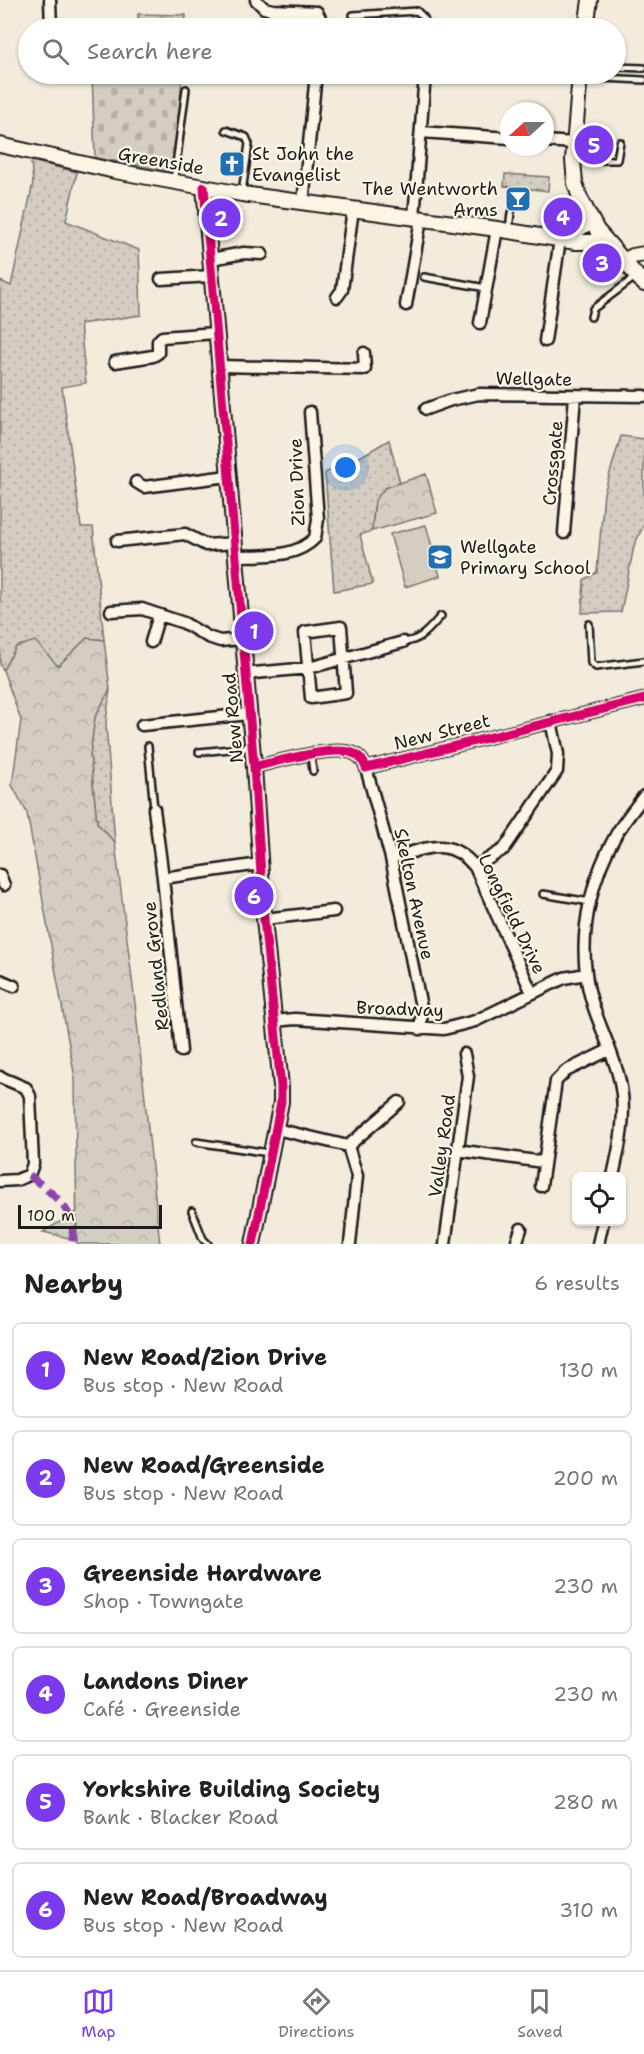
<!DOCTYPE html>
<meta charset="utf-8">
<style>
:root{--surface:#fff;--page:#f6f6f6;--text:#202124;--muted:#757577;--line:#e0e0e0;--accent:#7c3aed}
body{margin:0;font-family:"Shantell Sans",sans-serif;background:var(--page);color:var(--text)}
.controls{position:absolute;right:18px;bottom:18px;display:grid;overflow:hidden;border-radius:9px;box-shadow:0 2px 4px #0004}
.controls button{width:54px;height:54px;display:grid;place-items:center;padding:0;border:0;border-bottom:2px solid var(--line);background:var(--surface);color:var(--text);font:30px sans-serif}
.compass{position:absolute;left:500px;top:102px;width:54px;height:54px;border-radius:50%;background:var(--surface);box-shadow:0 2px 4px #0004;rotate:249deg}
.scale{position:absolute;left:18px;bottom:15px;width:144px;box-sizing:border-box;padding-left:6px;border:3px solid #1c1c1c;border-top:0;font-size:16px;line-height:21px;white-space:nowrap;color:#1c1c1c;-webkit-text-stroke:4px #fcf5e5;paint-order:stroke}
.you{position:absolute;left:346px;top:468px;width:21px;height:21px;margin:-15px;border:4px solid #fff;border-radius:50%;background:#1a73e8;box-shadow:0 0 0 9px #1a73e833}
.badge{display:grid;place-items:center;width:39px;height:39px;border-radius:50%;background:var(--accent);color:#fff;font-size:20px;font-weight:700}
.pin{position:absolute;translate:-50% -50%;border:3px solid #fff;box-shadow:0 2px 6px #0006}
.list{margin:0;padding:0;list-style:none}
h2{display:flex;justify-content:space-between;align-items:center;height:78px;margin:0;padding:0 24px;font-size:26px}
h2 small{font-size:20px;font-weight:400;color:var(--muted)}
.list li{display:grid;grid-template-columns:39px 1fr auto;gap:18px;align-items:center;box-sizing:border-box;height:96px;margin:0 12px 12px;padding:0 12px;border:2px solid var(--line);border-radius:9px}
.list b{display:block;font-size:22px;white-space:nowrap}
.list p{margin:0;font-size:20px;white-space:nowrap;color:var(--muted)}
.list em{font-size:20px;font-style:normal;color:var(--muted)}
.icon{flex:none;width:33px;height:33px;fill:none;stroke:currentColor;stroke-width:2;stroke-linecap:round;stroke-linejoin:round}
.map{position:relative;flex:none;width:644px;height:1244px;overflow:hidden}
.search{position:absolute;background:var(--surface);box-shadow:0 2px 4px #0004;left:18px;right:18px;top:18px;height:66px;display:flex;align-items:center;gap:15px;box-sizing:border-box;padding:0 21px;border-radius:33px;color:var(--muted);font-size:22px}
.sheet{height:726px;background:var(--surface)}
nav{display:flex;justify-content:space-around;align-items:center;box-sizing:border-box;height:84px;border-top:2px solid var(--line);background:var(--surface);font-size:16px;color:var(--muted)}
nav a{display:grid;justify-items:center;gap:3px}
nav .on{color:var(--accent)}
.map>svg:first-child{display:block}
</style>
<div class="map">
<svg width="644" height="1244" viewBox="0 0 644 1244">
<defs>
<pattern id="grass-dots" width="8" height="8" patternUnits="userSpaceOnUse" patternTransform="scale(1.5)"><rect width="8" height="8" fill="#d3cec1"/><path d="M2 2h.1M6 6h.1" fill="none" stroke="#b5b0a5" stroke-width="1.8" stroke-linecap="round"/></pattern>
<pattern id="forest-crowns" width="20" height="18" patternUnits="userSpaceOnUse" patternTransform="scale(1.5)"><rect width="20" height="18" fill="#d3cec1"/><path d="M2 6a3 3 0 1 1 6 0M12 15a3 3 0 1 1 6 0" fill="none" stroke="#b5b0a5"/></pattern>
<pattern id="cemetery-stones" width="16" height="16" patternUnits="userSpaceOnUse" patternTransform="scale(1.5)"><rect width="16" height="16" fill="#d3cec1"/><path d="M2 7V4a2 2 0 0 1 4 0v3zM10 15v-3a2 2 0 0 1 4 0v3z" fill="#b5b0a5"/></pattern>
</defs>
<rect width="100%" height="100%" fill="#f3ecdd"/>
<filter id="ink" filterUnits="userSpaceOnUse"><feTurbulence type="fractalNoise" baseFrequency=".0167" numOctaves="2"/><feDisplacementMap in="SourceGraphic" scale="12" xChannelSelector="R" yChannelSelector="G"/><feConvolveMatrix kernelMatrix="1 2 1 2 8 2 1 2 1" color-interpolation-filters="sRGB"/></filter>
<g filter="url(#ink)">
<path fill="url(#grass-dots)" stroke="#78756e" stroke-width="1.5" d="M31,161l46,11 -11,49 73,29 2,65 -61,9 6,59 -24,4 19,140h12l11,113 -17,-2 -29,28 -42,-19 -13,23 -3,-6v-383l11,5 22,-103z
M505,174l44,3 -1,14 -44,-5z
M621,436l23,3v85l-10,22 -13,66 -39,1 2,-33 13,-8 7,-79z
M389,440l11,43c-29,10 -25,20 -28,48l-12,4 13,49 -39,7 -9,-118 33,-15z
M110,689l-4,34 9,120 -18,-20 -7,-69 5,-37z
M78,1211v29l-35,-8z"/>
<path fill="url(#forest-crowns)" stroke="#78756e" stroke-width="1.5" d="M426,474l11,39 -65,18 3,-31 10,-12z
M87,638l17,2 6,49 -15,28 -5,37 7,69 18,20 20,160 25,241h-83l-2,-166 -48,-265 -15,-28 9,-65 -18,-50 13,-23 19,-6 23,25z"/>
<path fill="url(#cemetery-stones)" stroke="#78756e" stroke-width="1.5" d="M138,14l48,1 -1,13h-47z
M92,74h90l-7,98 -80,-14z"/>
<path fill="#d3cec1" stroke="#78756e" stroke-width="1.5" d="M426,525l14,51 -35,11 -15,-53z"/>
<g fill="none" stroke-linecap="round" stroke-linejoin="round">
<g stroke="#1c1c1c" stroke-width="10">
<path id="lane" d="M353,15l64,-4 7,7 4,10
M616,67l28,1
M581,77l63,3
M226,130l20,7 3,7 -7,48
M574,160h43l3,-18
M174,180l12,-91
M509,229l2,-16
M424,277l62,11
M591,317l2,-8 42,-32
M589,624l2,39 5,4 48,-6
M403,642c18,-1 26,-13 38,-26
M148,746l6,63
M199,752l52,-5
M311,755l2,16
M543,894l47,8
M196,1142l73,11
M192,1211l11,28 5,5"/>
</g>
<g stroke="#1c1c1c" stroke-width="15">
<path id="street" d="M50,0l1,28
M256,0l8,8 9,2 44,2 5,10 -1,6
M538,74l42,3
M421,132l88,6
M545,141l29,2
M303,203l13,-129
M414,218l11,-144
M211,259l33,-6 18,1
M161,279l51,-3
M337,297l5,-7 11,-81
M406,305l15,-86
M480,323l17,-94
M545,341l15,-102
M115,362l38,-6 5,-3v-12l4,-4 54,-4
M219,366l146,3 -1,-16
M426,409l25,-9 28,-6 165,2
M136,482l8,5 84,-11
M564,533l11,-137
M117,541l68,-7 21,11 29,-2
M236,556c26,-1 59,3 79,-18l3,-19 -8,-107
M111,611l31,-2 42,14 24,14 12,4 22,-2
M341,627l5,66 -35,5 -6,-66z
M151,642l8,-27
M246,677l8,-4 55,-5 94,-26
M142,725l107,-11
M254,767c22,-5 82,-23 101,-13 6,3 9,8 11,14l278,-69
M366,768l25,90 31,154 -2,17
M154,809l9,69 18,173
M391,858c35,-9 58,-23 84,9l57,126
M475,867l29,-18 53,-78 1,-17 -7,-33
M0,875l4,10
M163,878l97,-14
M264,919l70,-8
M0,980l14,6
M274,1021l21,-2 149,10 31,-8 89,-43 22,-4
M0,1077l26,11 4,8 3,68 -4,11 -12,5 -17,1
M276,1129l72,17 9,30 -7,68
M348,1146l51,-44
M457,1150l86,12
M613,1176c7,-31 14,-62 7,-94 -8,-37 -30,-70 -34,-109 -6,-47 7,-99 31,-140 8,-13 18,-25 27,-37
M541,1186l15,-105 10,-10 43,-21
M445,1244l23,-168 -4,-22
M516,1244l5,-15
M598,1244l5,-22"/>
</g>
<g stroke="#1c1c1c" stroke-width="18">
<path id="secondary" d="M586,28l4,-28
M580,74l-7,86 2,23 5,15 17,32 47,54
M0,145l115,26 127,23 255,35 79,13h22l10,2
M204,187l50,580 10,152 17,167v16l-28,142
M564,239l27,-18
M623,261l10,-5 11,-2"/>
</g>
<use href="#lane" stroke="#fcf5e5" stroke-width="5"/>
<use href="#street" stroke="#fcf5e5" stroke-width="10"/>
<use href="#secondary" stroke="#fcf5e5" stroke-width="14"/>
<path stroke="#8e44ad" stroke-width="8" stroke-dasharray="15 8" stroke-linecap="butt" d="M29,1175c23,19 50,35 43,69"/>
<g stroke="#fcf5e5" stroke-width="13">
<path id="cycleway" d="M204,187l50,580 10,152 17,167v16l-28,142
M254,767c22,-5 82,-23 101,-13 6,3 9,8 11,14l278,-69"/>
</g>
<use href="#cycleway" stroke="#d6006c" stroke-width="9"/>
</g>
</g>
<defs>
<g id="church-square" transform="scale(1.35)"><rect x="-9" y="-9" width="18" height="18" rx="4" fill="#1f6fb2" stroke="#fcf5e5"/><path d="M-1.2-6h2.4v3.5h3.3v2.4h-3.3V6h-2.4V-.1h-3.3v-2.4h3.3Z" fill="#fff"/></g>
<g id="bar-square" transform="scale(1.35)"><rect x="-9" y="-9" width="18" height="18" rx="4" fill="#1f6fb2" stroke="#fcf5e5"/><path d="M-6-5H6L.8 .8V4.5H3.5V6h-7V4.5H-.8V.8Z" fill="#fff"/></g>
<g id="school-square" transform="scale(1.35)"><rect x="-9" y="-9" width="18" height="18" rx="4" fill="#1f6fb2" stroke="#fcf5e5"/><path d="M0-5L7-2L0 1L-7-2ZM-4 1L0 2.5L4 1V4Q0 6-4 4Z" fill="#fff"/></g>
</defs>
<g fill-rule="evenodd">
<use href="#church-square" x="232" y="164"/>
<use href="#bar-square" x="518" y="199"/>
<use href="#school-square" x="440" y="557"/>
</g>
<g text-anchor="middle" stroke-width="4.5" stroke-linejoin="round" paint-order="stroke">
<g font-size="18" fill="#1c1c1c" stroke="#fcf5e5" text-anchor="start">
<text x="252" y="160">St John the<tspan x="252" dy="21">Evangelist</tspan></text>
<text x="498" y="195" text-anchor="end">The Wentworth<tspan x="498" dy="21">Arms</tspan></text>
<text x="460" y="553">Wellgate<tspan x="460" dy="21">Primary School</tspan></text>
</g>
<g font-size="18" fill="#1c1c1c" stroke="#fcf5e5">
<text transform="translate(161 161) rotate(10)" y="6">Greenside</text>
<text transform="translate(534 379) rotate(1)" y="6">Wellgate</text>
<text transform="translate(553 463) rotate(-85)" y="6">Crossgate</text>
<text transform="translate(297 482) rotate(-92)" y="6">Zion Drive</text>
<text transform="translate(233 718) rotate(-95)" y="6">New Road</text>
<text transform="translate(442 732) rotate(-14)" y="6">New Street</text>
<text transform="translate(414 894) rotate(78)" y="6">Skelton Avenue</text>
<text transform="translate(512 914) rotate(64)" y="6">Longfield Drive</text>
<text transform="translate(156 966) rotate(-96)" y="6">Redland Grove</text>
<text transform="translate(400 1009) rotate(2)" y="6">Broadway</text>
<text transform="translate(442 1146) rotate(-82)" y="6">Valley Road</text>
</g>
</g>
</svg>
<div class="controls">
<button><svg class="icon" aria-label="locate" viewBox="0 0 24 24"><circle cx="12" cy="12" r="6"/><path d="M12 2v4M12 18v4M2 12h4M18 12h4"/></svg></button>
</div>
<svg class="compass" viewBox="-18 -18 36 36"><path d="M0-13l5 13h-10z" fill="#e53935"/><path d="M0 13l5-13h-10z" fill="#757577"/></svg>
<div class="scale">100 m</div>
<div class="you"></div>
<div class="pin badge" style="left:254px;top:631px">1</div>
<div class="pin badge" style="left:221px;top:218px">2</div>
<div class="pin badge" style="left:602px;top:263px">3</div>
<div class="pin badge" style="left:563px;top:217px">4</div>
<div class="pin badge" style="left:594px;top:145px">5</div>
<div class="pin badge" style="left:254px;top:896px">6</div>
<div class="search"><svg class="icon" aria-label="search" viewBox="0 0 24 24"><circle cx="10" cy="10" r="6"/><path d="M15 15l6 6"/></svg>Search here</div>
</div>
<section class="sheet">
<h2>Nearby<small>6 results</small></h2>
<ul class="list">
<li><span class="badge">1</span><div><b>New Road/Zion Drive</b><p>Bus stop · New Road</p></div><em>130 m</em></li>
<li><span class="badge">2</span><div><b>New Road/Greenside</b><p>Bus stop · New Road</p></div><em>200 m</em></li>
<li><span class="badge">3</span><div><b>Greenside Hardware</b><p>Shop · Towngate</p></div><em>230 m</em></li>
<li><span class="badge">4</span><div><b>Landons Diner</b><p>Café · Greenside</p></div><em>230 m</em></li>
<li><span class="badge">5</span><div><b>Yorkshire Building Society</b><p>Bank · Blacker Road</p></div><em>280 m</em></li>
<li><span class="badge">6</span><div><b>New Road/Broadway</b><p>Bus stop · New Road</p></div><em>310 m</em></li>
</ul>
</section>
<nav>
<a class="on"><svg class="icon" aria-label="map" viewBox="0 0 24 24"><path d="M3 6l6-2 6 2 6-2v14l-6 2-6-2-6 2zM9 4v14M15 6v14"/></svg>Map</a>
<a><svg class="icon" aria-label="directions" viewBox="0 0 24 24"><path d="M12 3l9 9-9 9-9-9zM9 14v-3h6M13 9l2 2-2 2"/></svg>Directions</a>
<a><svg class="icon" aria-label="saved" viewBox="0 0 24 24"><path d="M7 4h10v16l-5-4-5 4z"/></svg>Saved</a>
</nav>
